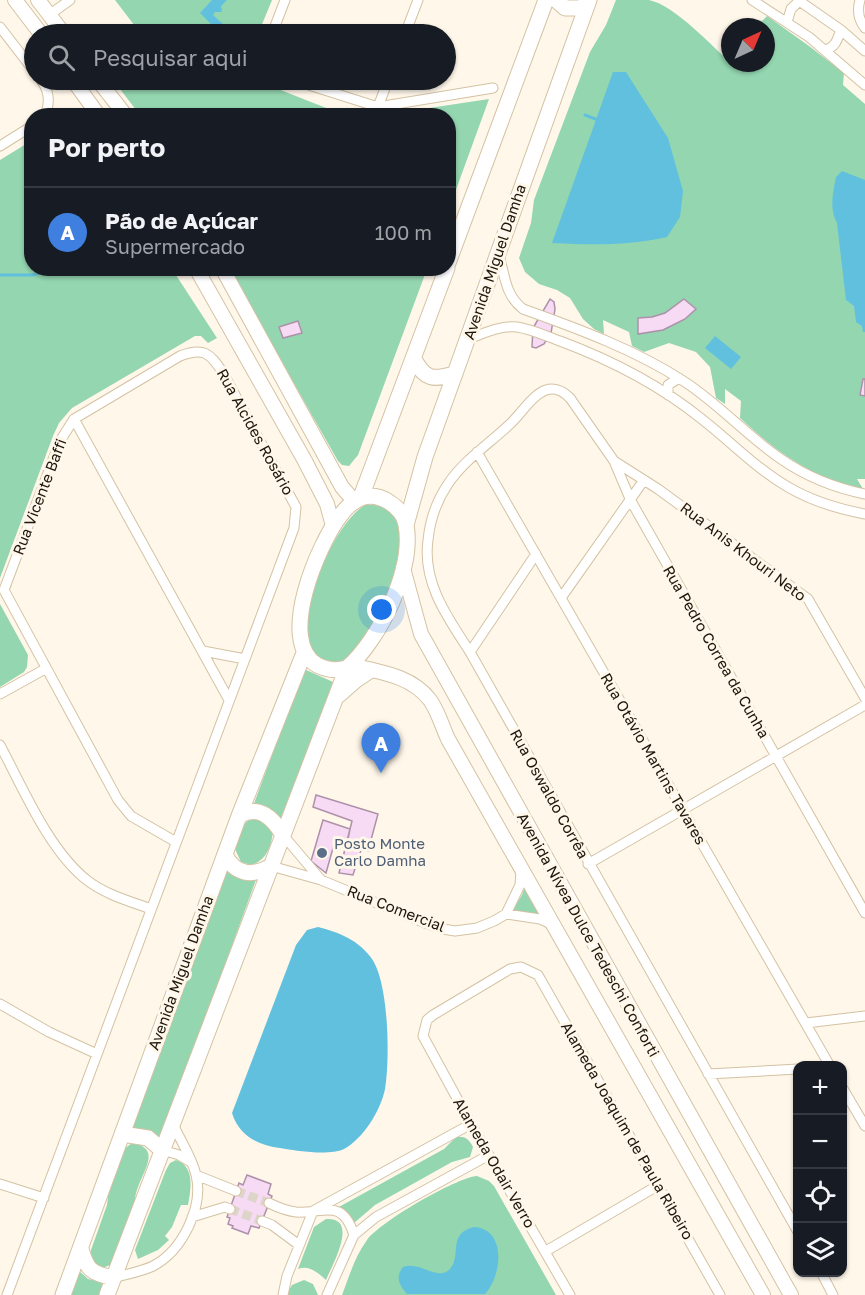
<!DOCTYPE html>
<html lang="pt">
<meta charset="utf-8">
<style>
:root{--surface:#171b24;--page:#20242c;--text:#f1f3f6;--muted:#9ea1a6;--line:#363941;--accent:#0b8043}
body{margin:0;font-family:"Golos Text",sans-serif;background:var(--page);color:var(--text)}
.controls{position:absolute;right:18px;bottom:18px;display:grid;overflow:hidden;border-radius:12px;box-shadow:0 2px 4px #0004}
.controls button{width:54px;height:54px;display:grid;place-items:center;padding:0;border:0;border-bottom:2px solid var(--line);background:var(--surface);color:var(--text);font:30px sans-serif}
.compass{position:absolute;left:721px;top:18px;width:54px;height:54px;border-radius:50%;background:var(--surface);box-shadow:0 2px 4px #0004;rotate:44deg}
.you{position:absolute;left:382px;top:610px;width:21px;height:21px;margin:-15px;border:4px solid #fff;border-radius:50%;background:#1a73e8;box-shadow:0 0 0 9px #1a73e833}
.badge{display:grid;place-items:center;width:39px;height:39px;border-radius:50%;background:var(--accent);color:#fff;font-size:20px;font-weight:700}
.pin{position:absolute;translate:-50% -50px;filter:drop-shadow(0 2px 3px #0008)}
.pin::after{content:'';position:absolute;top:32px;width:21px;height:18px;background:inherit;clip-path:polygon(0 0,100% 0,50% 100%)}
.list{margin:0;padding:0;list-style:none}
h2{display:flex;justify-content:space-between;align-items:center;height:78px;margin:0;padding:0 24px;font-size:26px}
h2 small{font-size:20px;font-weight:400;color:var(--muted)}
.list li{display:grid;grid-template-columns:39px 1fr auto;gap:18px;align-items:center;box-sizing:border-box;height:90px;padding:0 24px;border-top:2px solid var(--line)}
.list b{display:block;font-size:22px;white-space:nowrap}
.list p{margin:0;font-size:20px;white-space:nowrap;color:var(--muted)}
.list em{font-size:20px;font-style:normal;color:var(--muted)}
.icon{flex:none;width:33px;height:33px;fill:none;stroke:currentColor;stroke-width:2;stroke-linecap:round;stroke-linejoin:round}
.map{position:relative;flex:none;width:865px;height:1295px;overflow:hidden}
.search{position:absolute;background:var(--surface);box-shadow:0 2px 4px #0004;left:24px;top:24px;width:432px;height:66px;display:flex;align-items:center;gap:15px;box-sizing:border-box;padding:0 21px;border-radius:33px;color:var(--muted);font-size:22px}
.panel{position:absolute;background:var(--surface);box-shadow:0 2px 4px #0004;left:24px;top:108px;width:432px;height:168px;border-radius:24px}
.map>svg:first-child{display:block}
</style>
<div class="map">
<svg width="865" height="1295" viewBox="0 0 865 1295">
<rect width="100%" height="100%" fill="#fff7ea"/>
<path fill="#93d6b0" d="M115,0h157l-14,34h-117z
M616,0c10,0 23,0 33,0 26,5 66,49 86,67l2,-4h29v-36h-11l3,-7 4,1 5,-5 42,30 35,27 -1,12 22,19v375h-8l6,10c-49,-9 -88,-38 -123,-71l1,-17 -16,-12v15l-9,-6 -6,-31 -14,-15 -27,-9 -25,9 -12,-6 -3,-14 -26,-12 1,14 -10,-5 -11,-10 -13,-21 -13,-8 -18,-6 -14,-12 -6,-14 12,-35 3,-23 56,-148 16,-27z
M113,80h150l15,9 66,26h-204z
M489,99l-40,110 -1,-93 -65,-1z
M31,141l1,127 140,1 45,69 -9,5 -7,-7h-6l-123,72 -13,15 -6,13 -53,142v-418z
M229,269h198l-69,186 -9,11 -7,-1 -4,-4z
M365,505c8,0 20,-1 26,6 27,30 -15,126 -44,147 -6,5 -14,7 -21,3 -4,-1 -9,-3 -12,-6 -25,-33 19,-131 51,-150z
M0,604l28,51 -1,12 -3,5 -24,15z
M304,669l29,13 -52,139 -29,-12z
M251,818h10l12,14c-2,15 -7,29 -22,33l-10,-3 -6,-13 7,-23z
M228,865l29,12 -96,263 -33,-7z
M526,883l19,33 -18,-4h-16l11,-17z
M456,1137c9,-1 13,2 17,10l-3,10 -18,5 -77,43 -21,18 -8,-11 -9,-4 107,-59z
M132,1143c36,6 2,36 3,59l-22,62 -11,4c-8,-5 -12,-9 -11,-18l16,-45 2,-17 15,-39z
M176,1160c19,6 15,29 12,45h-7l-9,22 -7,9 4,4 -11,10 -20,9 -3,-9 31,-80 4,-7z
M477,1176l12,5 5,5 62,109h-214c7,-18 13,-39 25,-55 13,-18 88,-62 110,-64z
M326,1219c34,-2 6,46 0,61 -9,-8 -17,-15 -28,-11l16,-42z
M79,1271l9,8 18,4 -5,12h-34z
M304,1280l9,4 5,11h-32l6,-10z"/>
<path fill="#62c0df" d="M212,0h15l-6,6 1,6h-7l-2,3 10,9 -6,6 -17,-17z
M613,72h13l42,66 15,53 -3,26 -13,20c-41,9 -73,8 -115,6z
M842,171l23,9v152h-2l-1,-6 -6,-4 -2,-16 -8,-6 -9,-77c-8,-14 -4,-31 -1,-46z
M715,336l26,21 -10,12 -26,-21z
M318,927c20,5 41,13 54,32 17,25 18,100 13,130 -4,21 -22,50 -41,60 -15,7 -47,2 -64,-1 -22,-3 -41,-12 -48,-35l64,-168 11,-15z
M474,1227c33,2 28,49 11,67h-78c-8,-9 -12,-17 -4,-27 17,-6 34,14 46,3 14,-14 -3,-36 25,-43z"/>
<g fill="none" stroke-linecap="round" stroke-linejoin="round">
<path stroke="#62c0df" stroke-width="3" d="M585,115l13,5
M448,197h1
M0,275h33l19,-7"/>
</g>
<path fill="#f7daf3" stroke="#ad91aa" stroke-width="1.5" d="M550,299l4,3 1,7 -4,24 -7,11 -8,4 -4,-1 1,-19z
M684,299l12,10 -11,10 -22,11 -25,4v-16l14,-1 13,-4z
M298,321l4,12 -19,5 -4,-11z
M863,379h2v17l-5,-1z
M316,795l62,19 -10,37 -7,-1 -8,25 -14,-2 13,-52 -39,-14z
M323,820l27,9 -3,15 -12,-3 -9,32 -15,-12z
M247,1175l24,9 -3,10 4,2 -13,32 -8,-2 -3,8 -16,-6 1,-2 -5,-2 2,-6 -3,-1 12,-34 4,2z"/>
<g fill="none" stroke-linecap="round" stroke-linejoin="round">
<path stroke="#ddd5c9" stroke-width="9" stroke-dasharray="9 4.5" stroke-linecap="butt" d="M236,1191l33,12
M230,1209l32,12"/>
<g stroke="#d4c2a3" stroke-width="11">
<path id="minor" d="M752,0l57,37 56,48
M798,0l43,30 24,21
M860,0c-3,10 -2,19 5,28
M49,15l21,-15
M787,22l4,-13 8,-8
M0,27l34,44
M272,34l13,-34
M405,34l13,-34
M825,50c11,-3 12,-10 16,-20
M41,80c8,10 10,24 3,36
M293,80l85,27 115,-19
M378,107l10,-27
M0,146l32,-20
M499,255c6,21 6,40 24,54 56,20 113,41 162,73 35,23 62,54 96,77 26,18 54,29 84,35
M468,339c15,-5 32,-14 49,-12 14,2 29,9 43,14 51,19 100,44 143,79 28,22 54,49 85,67 24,14 50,22 77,27
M668,395v-10l11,-7
M74,419l155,281
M477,452l353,614
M614,461l44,28 150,110 57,99
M561,598l83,-118
M203,651l42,8
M470,652l66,-98
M0,694l45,-25
M0,745c23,43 49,106 88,136 19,14 41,20 63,28
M283,835l38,45
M588,864l277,-159
M271,866l50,14 104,43 18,6 12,2 22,-3 17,-7 12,-7 14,-29 1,-14
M506,914l34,5 13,6
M0,1004l49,28 48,22
M806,1023l59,-7
M708,1074l90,-5
M842,1087l23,39
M162,1150l17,5 12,7
M196,1175l40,16
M0,1184l44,14
M269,1203c8,4 18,8 27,9 28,2 46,-15 58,23
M192,1217l33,-10 5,2
M262,1221l10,4 27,20
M798,1232l-328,-580c-22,-34 -48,-69 -42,-112 2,-19 9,-40 20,-56 16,-24 41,-40 62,-60 11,-10 22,-29 36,-34 10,-3 17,1 24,8l44,63 17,40 234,412
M546,1251l111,-65
M821,1272l12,23
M113,1278c13,-4 28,-6 40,-12 29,-15 51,-59 43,-91 -4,-18 -16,-35 -23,-51
M7,1295l287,-767 2,-21 -73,-134c-13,-20 -19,-26 -43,-17l-106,63 -14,22 -56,149 114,210 13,16 45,26
M283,1295l4,-19 26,-65 158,-87
M327,1295l27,-60 22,-18 113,-62
M570,1295l-99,-171 -48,-88 4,-16 6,-5 77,-46 11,-2 17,8 182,320"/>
</g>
<g stroke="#d4c2a3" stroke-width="16">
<path id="secondary" d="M15,0l26,34
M38,0l26,34
M73,80l26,36
M98,80l28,36
M196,268l109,193 22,43 6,22
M222,268l120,219 13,15
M403,568l18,66 370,661
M350,665c29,7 61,10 80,35 8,11 12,26 18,39l315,556"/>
</g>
<g stroke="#d4c2a3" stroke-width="17">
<path id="primary" d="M556,0l9,8h15l7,-4
M448,263l98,-263
M414,359c11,21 19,21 41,15
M361,497l86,-229
M406,525l19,-68 164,-457
M339,695l17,-15 15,-10
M239,816c20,-12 34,2 44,19
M225,855c11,20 27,22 46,11
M122,1134l26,4 14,12
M81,1249c6,21 10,24 32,29
M63,1295l176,-479 65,-163
M107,1295l240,-627c33,-29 67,-99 59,-143 -3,-18 -27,-34 -45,-27 -8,3 -16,11 -21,18 -21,27 -64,125 -23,149 10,5 20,6 30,3"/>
</g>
<use href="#minor" stroke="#fff" stroke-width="9"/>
<use href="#secondary" stroke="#fff" stroke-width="14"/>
<use href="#primary" stroke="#fff" stroke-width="15"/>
</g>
<circle fill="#5c6f8a" stroke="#fff7ea" stroke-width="2" cx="322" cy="853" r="6"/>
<g text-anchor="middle" stroke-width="6" stroke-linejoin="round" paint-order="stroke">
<g font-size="15" fill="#1d160b" stroke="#fff7ea">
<text transform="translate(495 262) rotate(-71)" y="5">Avenida Miguel Damha</text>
<text transform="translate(255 432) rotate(61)" y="5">Rua Alcides Rosário</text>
<text transform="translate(40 497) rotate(-69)" y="5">Rua Vicente Baffi</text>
<text transform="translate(743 552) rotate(37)" y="5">Rua Anis Khouri Neto</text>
<text transform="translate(716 652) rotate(60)" y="5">Rua Pedro Correa da Cunha</text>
<text transform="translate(653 759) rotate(60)" y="5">Rua Otávio Martins Tavares</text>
<text transform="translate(549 794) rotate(61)" y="5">Rua Oswaldo Corrêa</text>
<text transform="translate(396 909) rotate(21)" y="5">Rua Comercial</text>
<text transform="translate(588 935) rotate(61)" y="5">Avenida Nívea Dulce Tedeschi Conforti</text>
<text transform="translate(181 973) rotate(-70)" y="5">Avenida Miguel Damha</text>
<text transform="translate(627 1131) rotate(60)" y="5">Alameda Joaquim de Paula Ribeiro</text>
<text transform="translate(494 1163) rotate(60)" y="5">Alameda Odair Verro</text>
</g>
<g font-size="15" fill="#4e5e75" stroke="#fff7ea" text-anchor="start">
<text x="334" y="849">Posto Monte<tspan x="334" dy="17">Carlo Damha</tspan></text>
</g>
</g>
</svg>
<div class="controls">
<button>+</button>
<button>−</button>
<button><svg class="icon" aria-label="locate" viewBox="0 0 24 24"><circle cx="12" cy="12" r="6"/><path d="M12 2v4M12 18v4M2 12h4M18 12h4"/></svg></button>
<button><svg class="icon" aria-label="layers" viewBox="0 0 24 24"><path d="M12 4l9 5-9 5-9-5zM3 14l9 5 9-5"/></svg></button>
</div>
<svg class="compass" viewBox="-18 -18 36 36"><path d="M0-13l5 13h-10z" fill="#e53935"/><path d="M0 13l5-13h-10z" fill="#9ea1a6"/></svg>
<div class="you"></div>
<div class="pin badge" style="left:381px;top:773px;background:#3f7fe0">A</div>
<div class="search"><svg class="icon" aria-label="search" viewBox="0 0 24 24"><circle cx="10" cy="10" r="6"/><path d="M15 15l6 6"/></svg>Pesquisar aqui</div>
<section class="panel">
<h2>Por perto<small></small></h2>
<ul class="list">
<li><span class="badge" style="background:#3f7fe0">A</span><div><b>Pão de Açúcar</b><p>Supermercado</p></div><em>100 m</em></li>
</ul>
</section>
</div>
